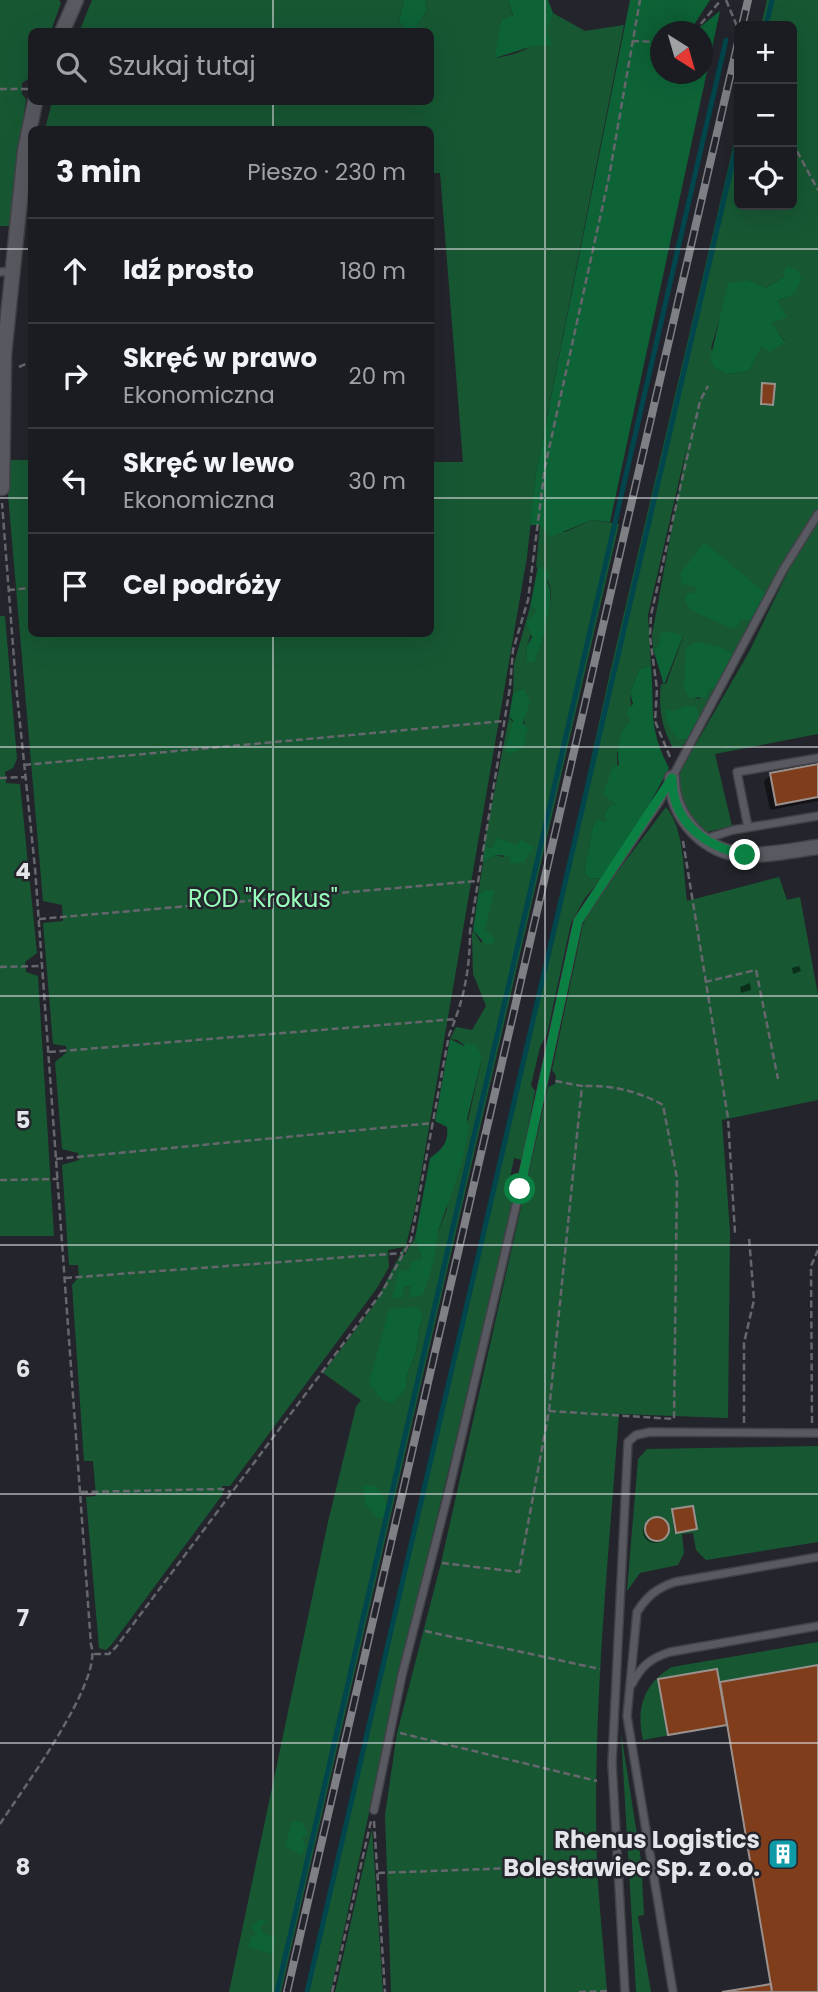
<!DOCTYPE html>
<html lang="pl">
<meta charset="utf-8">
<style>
:root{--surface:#1b1c21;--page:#24252a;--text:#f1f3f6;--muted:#a0a1a5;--line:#393a3f}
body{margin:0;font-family:Poppins,sans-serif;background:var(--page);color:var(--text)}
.controls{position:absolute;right:21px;top:21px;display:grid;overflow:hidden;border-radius:10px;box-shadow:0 7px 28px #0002}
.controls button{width:63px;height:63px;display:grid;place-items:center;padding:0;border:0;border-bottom:2px solid var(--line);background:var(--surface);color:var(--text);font:35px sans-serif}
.compass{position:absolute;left:650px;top:21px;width:63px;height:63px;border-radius:50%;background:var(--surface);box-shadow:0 7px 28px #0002;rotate:143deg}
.stop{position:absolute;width:21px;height:21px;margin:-16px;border:5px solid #0b8043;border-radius:50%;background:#fff}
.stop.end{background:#0b8043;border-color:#fff;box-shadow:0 2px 7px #0008}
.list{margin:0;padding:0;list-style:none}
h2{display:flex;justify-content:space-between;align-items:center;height:91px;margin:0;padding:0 28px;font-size:30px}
h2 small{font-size:23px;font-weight:400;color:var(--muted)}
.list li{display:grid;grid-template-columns:46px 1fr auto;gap:21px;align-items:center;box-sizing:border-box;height:105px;padding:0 28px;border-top:2px solid var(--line)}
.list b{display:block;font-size:26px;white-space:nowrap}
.list p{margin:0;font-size:23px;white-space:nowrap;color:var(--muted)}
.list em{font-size:23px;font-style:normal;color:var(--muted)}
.icon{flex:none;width:38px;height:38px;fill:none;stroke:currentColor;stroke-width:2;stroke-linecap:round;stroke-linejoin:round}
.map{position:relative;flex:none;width:818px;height:1992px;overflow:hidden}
.search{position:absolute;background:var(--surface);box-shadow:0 7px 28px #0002;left:28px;top:28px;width:406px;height:77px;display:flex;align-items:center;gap:18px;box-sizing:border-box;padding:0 24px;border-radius:10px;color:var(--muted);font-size:26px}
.panel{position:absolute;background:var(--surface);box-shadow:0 7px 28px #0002;left:28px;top:126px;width:406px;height:511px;border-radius:10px}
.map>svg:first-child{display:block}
</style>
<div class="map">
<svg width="818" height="1992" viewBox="0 0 818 1992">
<rect width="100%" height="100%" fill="#24252c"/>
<path fill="#175833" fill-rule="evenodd" d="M0,0h59l2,3 -10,28 -19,1 -1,45 -9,6v11l4,5 -17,127h-9z
M92,0h312l-5,21 6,10 -326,1z
M425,0h83l5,17 -12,3 -5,38c31,-5 47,-15 57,-45l32,18 39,-6 -88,448 -9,84 -112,652 -12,48 12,-19 7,21 -13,12 -5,16 7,-1 24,-33 2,-19 10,-25v-11l8,-20 27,-120 -25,-18 -7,-1 6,-12 16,3 14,-24 -13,-32 -1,-39 1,-5 8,13 8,-8 -4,-5 1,-41 -8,6 5,-32 12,-8 8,2 13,-12 -24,3 -8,-3 25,-128 15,21 1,-43 -2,-7 -10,5 1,-29 16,-57 9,3 -12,36 -1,15 9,1c7,-17 19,-60 15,-76 -2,-6 -8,-14 -11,-20l-3,2 4,-44 25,8 27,-12 27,4 -338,1468h-52l99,-470 28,-115 5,-7 -38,-27 51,-68 30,-58 -16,3 1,17 -12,21 -147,198h-8l1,8 -111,150 -6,6 -7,-2 -13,-151 10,-1 -3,-35h-9l-12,-176 7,-8 -1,-12h-9l-7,-100 17,-5 -1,-7 -16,-4 -7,-87 12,-10 -1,-6 -13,-2 -10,-121 20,-2 -1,-16 -19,-4 -38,-441h26l1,174h398l1,-172h32l-23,-289h-9l-1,-43 -385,-1 7,-27h378v-70l-8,-1 -5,-6 10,-15zM423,1316c-6,14 -4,27 -8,39 -5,13 -9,18 -9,33l-24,12 -5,-9z
M767,0h51v509l-42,69 -41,83 -41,37 5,1 13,-13 10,-3 -28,48 -10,-25 -10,6 6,28 8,-1 -7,9h-8c-11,-20 -15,-41 -12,-64h5l17,-47 -23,1 -1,7 -6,4 -1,-14 35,-189 -39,169 3,51 -12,3 -9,24 2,28 -15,32 1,52h-8l-6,10 3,9 -9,-6 -5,7 -9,48 6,6 12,-1 -17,20 -14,25 -24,111 -7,13 -9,38 4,6 -13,69 -8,-2 -4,20 7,2 -9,46 -109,447 -67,313 -2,6h-25l235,-1001 70,-318 129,-551v83h53v-179h-31zM785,276l-2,23 -7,2 -6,22 15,18 -23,6 -13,24 -21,3 -17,-26 8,-27 30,-41 17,8z
M818,522v212l-103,20 17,72 -29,7 -18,-21 -10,-32 74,-128 43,-89z
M0,616h5l12,143 -4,9 -8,4 1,11 14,1 17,169 -12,9 1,10 12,4 16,260h-54z
M666,807c19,23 17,65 21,94l92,-24 8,23 13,-3 18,98v105l-96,20 8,112 -2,186 -109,-4c-11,150 -27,300 -22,451 2,42 7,85 10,127h-216l-6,-177 12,-82 44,-170 107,-476 7,-3 1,-8 -4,-6 31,-146 10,-20z
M818,1446v96l-112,18 -10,-10 -3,-17 -11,1 2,19 -6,12 -38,8 -13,18 11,-132 9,-10z
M818,1642v66l-175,32c-7,-31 0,-56 29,-73z
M621,1733l20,127 3,55 -6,1 13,76h-15z
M372,1829l11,163h-48z"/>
<path fill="#0d6236" d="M404,0h21l2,10 -10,15 5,6h-26l9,-1 -6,-9z
M508,0h40l5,13 -6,17 5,16 -16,-1 -41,13 6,-38 12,-4z
M630,0h80l-20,31 -30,1v42h42v-42l-7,-1 25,-20 -110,511 -18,-2 -42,17 -10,-12h-10l6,-52z
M788,266l9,4 5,9 -8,15 -17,7 10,16 -16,6 14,19 -15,10 -8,-5 -13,24 -21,3 -13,-6 -5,-8 18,-77 21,-3 17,8 19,-12 -2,-5z
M704,542l62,52 -13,26 -13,-1 -3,8 -6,1 -40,-18 -6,-9 1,-7 10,-2 -1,-5 -13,-3 -2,-10z
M538,566l11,6 -2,10c10,14 -5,63 -12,80h-9l1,-16 5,-9 -6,-15 12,-12 -8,-3z
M667,631l16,5 -19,49 -11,-36 6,-4 1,-11z
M696,642l25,5 12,7 2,7 -13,22 -15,8v6l-18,1 -5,-9 2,-41z
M651,666c4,44 -4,59 18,102l-28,52 -39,58 -12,1 -6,-6 9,-48 5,-7 8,5 -2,-8 6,-10h7l-14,-11 10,-27 6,-2c-3,-16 0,-34 12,-45l-4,-5 1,-6 5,-5 -3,-11 9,-24z
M523,688l7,14 -7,21 5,7 -4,8 2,6 -14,10 -7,-3 8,-31 -4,-3 4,-24z
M684,706h11l5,11 -12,22 -8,1c-8,-9 -16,-18 -14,-31l8,2z
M497,838l19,7 5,-5 13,7 -10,15 -13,2 -2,-8 -14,-1 -12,8 1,-18 8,3z
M486,889l8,2 -9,39 8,6 2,6 -9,3 -13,-15 5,-35z
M450,1039l14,7 2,-3 11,2 5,13 -15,61c7,20 -22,91 -29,113 -2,7 -1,14 -3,21 -2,14 -8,28 -12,42l-14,3 2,-12 -7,1 -1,10 -11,1 7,-28 10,1 2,-9 11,-3 -7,-21 15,-80c12,-8 19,-16 17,-31l-12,-6z
M417,1307l6,9c-6,14 -4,27 -8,39 -5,13 -9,18 -9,33l-13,15 -11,-3 -13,-17 20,-74z
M362,1485l13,1c10,10 14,16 9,31l-7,1 -11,-13z
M292,1821l10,1 6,12 -6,3 4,10 -5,8 -16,-8z
M268,1919l-8,9 4,6 12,3 -3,17 -25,-7 3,-10 6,-3 -6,-7 8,-7z"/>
<path fill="#0007" d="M32,279v17h-3l-1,-14z
M763,385l8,19 -1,2 -10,-1z
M818,766v35l-48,9 -6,-29 7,-6z
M799,966l2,5 -8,3 -1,-6z
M750,983l1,7 -10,3 -1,-6z
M672,1511l23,17 -21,5z
M643 1531a12 12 0 1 1 24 0a12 12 0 1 1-24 0Z
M818,1666v326h-85l37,-6 -44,-261 -59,10 -9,-53 60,2z"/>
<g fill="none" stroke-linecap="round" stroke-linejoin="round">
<path stroke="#00464c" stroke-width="5" d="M766,26l6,-26
M277,1992l449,-1952
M307,1992l432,-1857"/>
</g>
<path fill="#803d1b" stroke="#9a918d" stroke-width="2" d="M762,383l13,1 -2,21 -12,-1z
M818,764v33l-42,8 -6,-32z
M693,1506l4,23 -21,4 -4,-24z
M645 1529a12 12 0 1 1 24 0a12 12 0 1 1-24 0Z
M818,1665v327h-46l-52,-310z
M717,1669l10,56 -59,10 -10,-56z
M771,1984l1,8h-50z"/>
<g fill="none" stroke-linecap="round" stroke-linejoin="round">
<g stroke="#414247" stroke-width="10">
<path id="service" d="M0,272l14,-1
M748,827l-11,-55 81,-14
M705,839l28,-9 85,-14
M632,1684c9,-18 19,-26 38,-32l148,-26
M374,1810l28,-135 46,-181 72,-305 58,-268 81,-119 124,-232 35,-56
M625,1992l-13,-229 16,-321 8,-7 14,-3 168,1
M673,1992l-46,-276 10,-104c10,-16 20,-24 38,-30l143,-25"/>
</g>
<g stroke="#414247" stroke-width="17">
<path id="minor" d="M62,32l14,-32
M2,488l2,-133 21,-204 10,-49
M672,778c0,40 34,76 76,77 23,0 47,-5 70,-8"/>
</g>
<path stroke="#66676d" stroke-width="2.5" stroke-dasharray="7 3.5" stroke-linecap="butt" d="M726,0l13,31
M694,32l27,-32
M632,41l28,1
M0,89h28
M792,142l26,48
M19,367l13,-6
M8,590l24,-2
M670,757l-15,-36 2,-32 -7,-52 1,-22 49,-214 8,-15
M24,765l480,-44
M0,778l25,-1
M683,841l45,277 7,115
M39,919l438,-38
M0,967l42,-1
M705,982l51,-12 22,109
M49,1052l407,-33
M56,1159l377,-36
M0,1180l58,-1
M65,1278l338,-25
M549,1411l125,8 3,-241 -14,-73c-25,-14 -51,-20 -80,-19
M744,1423v-80l10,-43 -5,-63
M812,1423l-1,-157 7,-16
M81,1492l141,-3 9,3
M442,1563l77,9 30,-161 33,-325 -27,-5
M425,1631l175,38
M94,1654h15l7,-7 266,-355 29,-52 38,-205c15,-35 21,-66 21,-104l40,-244 3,-37 15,-50 17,-133 64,-290 31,-177
M400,1733l197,48
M374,1821l11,171
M0,1824c22,-34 104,-144 91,-179l-56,-777 -19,-183 -14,-182
M378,1873l219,-8
M332,1992l39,-171
M579,1992l28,-1"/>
<use href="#service" stroke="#595a61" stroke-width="7"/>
<use href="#minor" stroke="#595a61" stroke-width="14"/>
<g stroke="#7f8086" stroke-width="8">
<path id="rail" d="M742,26l6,-26
M287,1992l452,-1954"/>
</g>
<use href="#rail" stroke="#24252c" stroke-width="5" stroke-dasharray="16" stroke-linecap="butt"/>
</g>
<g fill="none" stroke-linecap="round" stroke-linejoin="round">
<path stroke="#0b8043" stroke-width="9" d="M520,1189l58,-268 94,-143c0,44 32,68 73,77"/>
</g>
<path fill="none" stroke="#e4e5ea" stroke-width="2" stroke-opacity="0.55" d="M273,0v32M545,0v1992M273,102v28M0,249h32M430,249h388M0,498h32M430,498h388M273,634v1358M0,747h818M0,996h818M0,1245h818M0,1494h818M0,1743h818"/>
<defs>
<g id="building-square" transform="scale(1.575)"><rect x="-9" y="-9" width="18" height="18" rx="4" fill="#0f9aa8" stroke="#24252c"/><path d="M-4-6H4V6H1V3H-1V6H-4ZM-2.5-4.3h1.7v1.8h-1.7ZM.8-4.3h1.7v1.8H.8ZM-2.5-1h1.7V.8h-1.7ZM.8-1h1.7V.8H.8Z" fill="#fff"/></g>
</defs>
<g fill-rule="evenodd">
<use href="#building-square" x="783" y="1854"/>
</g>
<g text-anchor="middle" stroke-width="5" stroke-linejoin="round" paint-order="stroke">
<g font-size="24" fill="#97febb" stroke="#24252c">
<text x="263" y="907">ROD "Krokus"</text>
</g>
<g font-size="24" font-weight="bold" fill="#e4e5ea" stroke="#24252c" text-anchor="end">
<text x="760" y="1848">Rhenus Logistics<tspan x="760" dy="28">Bolesławiec Sp. z o.o.</tspan></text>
</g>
</g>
<g font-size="23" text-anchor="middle" font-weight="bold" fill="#e4e5ea" stroke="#24252c" stroke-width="5" stroke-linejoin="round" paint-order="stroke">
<text x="23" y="879">4</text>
<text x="23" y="1128">5</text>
<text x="23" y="1377">6</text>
<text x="23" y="1626">7</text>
<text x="23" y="1875">8</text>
</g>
</svg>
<div class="controls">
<button>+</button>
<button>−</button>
<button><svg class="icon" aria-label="locate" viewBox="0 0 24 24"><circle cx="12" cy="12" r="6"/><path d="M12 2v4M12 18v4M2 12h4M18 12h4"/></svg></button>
</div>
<svg class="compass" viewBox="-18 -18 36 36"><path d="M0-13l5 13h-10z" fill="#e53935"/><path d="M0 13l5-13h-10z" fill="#a0a1a5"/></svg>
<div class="stop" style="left:520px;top:1189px"></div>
<div class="stop end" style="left:745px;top:855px"></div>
<div class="search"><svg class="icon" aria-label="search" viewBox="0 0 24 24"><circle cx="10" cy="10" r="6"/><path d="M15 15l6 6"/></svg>Szukaj tutaj</div>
<section class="panel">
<h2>3 min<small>Pieszo · 230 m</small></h2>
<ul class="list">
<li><svg class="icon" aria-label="ahead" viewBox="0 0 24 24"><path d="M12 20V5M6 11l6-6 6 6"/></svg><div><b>Idź prosto</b></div><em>180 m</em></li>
<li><svg class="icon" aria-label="right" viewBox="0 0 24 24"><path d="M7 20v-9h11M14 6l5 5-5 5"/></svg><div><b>Skręć w prawo</b><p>Ekonomiczna</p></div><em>20 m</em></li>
<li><svg class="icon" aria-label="left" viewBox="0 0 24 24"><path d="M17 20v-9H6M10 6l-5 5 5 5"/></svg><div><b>Skręć w lewo</b><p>Ekonomiczna</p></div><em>30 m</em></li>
<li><svg class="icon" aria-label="arrive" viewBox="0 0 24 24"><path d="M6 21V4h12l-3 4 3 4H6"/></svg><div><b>Cel podróży</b></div></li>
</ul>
</section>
</div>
